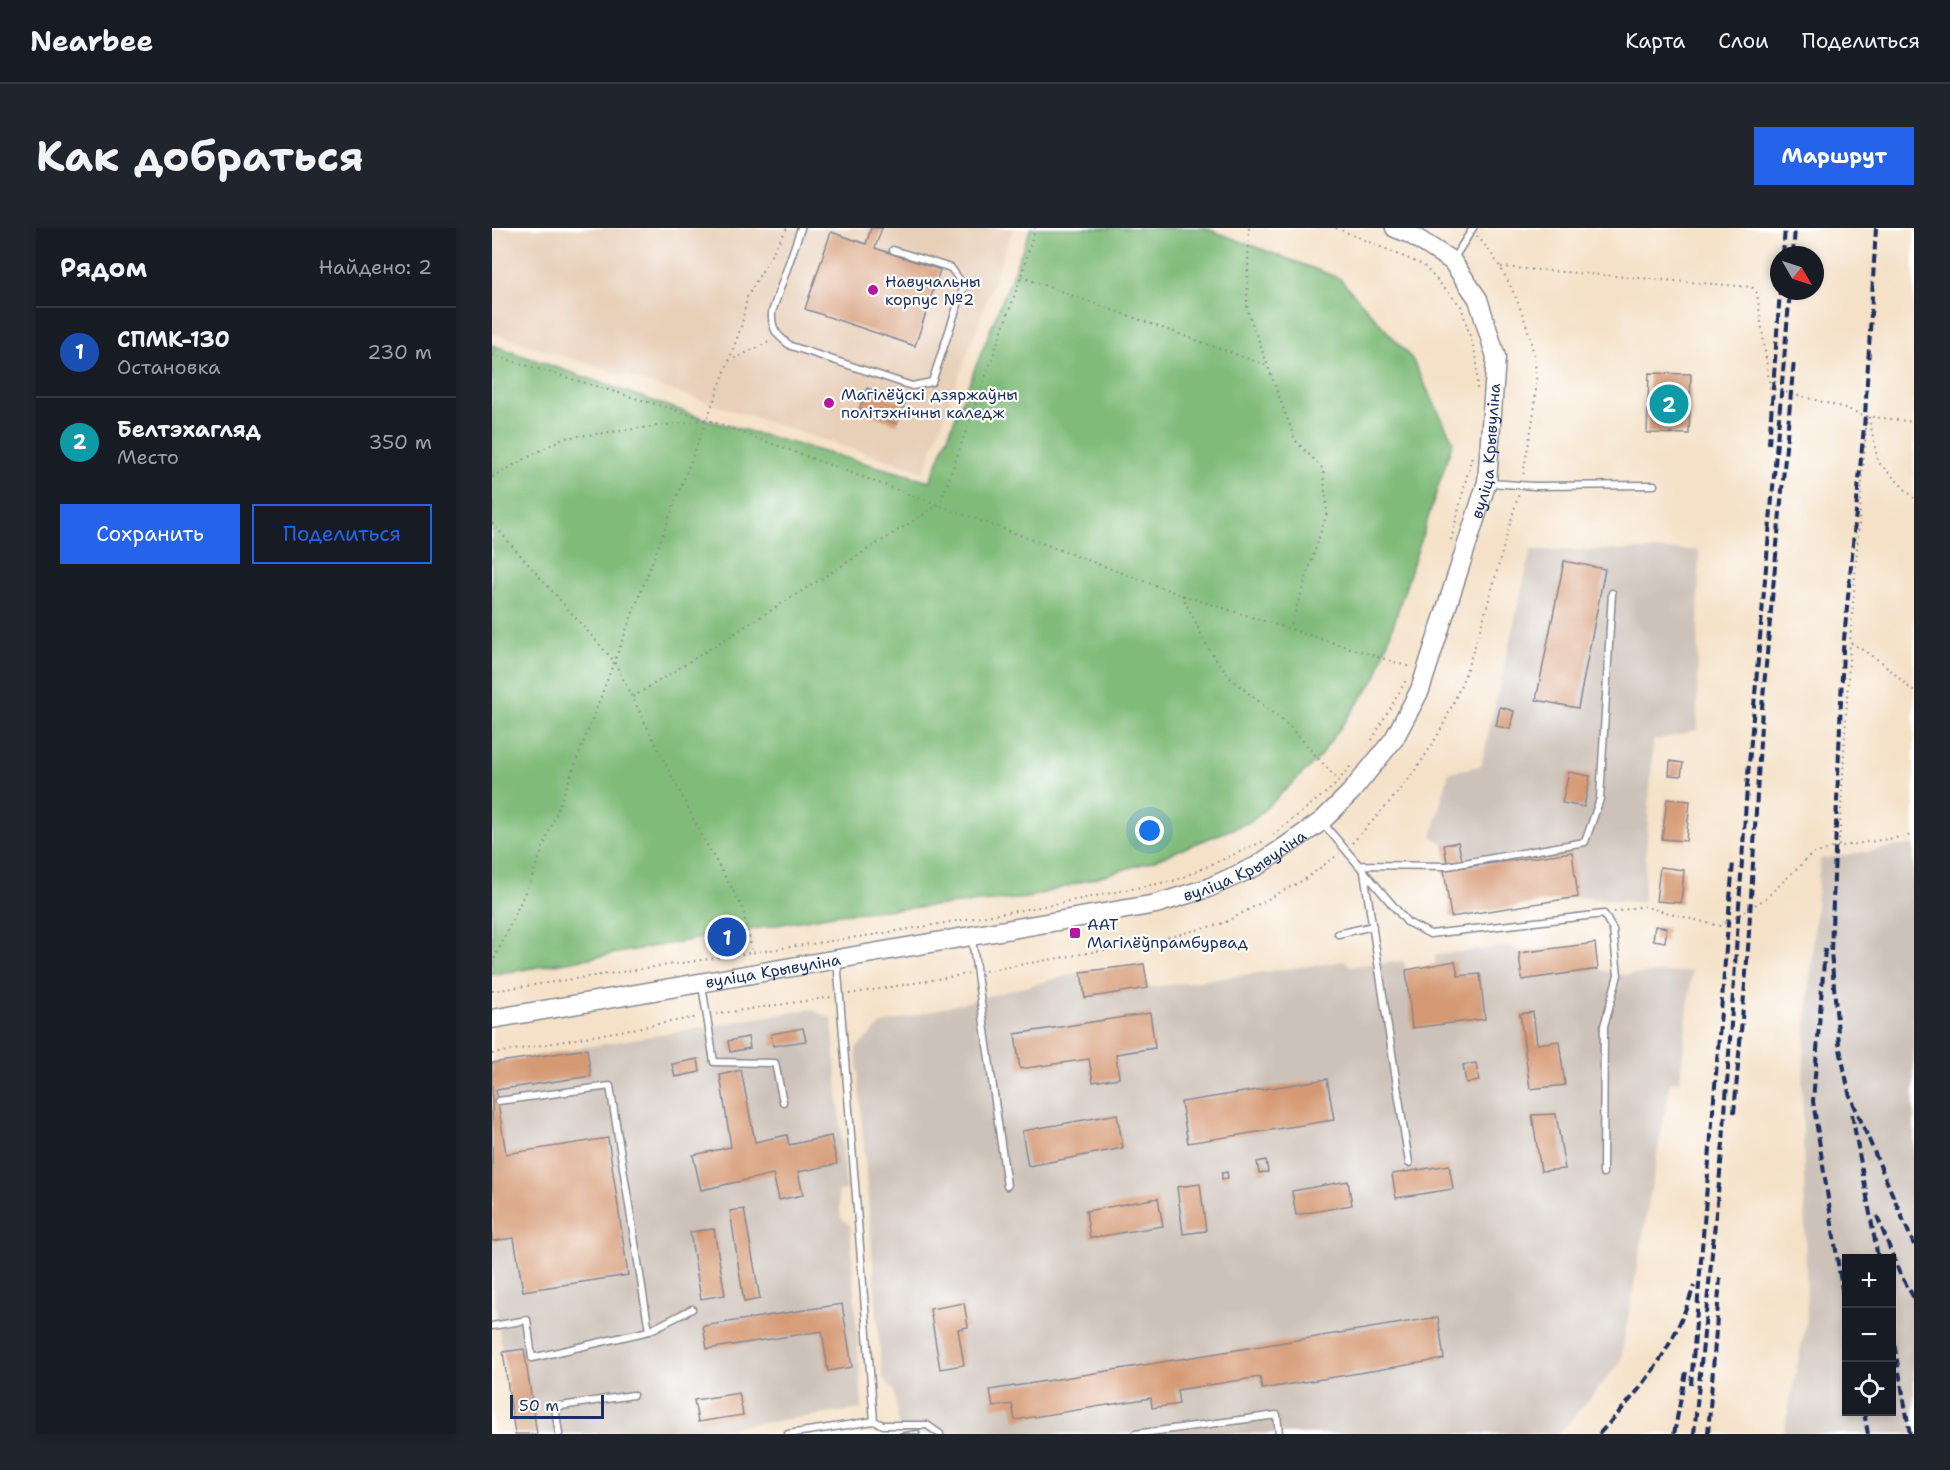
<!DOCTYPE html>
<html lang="ru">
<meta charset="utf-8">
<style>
:root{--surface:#171b24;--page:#20242c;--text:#f1f3f6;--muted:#9ea1a6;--line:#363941;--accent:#2563eb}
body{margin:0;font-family:"Shantell Sans",sans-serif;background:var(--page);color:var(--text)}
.controls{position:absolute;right:18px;bottom:18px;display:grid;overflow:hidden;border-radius:0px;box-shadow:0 3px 9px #0003}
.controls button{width:54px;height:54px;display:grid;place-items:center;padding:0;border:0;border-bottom:2px solid var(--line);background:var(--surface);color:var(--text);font:30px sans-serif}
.compass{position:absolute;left:1278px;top:18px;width:54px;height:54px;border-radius:50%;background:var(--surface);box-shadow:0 3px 9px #0003;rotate:129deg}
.scale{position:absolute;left:18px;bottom:15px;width:94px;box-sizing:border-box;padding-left:6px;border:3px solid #1b2f5e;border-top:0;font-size:16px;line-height:21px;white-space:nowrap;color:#1b2f5e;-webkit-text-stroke:4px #fff;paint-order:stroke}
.you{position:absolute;left:658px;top:603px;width:21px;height:21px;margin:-15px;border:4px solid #fff;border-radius:50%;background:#1a73e8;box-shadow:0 0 0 9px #1a73e833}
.badge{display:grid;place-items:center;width:39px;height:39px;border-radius:50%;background:var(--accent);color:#fff;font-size:20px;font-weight:700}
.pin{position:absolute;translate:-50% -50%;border:3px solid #fff;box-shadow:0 2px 6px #0006}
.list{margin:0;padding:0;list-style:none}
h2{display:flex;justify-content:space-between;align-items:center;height:78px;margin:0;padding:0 24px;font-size:26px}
h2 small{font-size:20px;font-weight:400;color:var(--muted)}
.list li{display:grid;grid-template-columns:39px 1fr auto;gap:18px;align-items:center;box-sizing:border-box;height:90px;padding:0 24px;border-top:2px solid var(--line)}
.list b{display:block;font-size:22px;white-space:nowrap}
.list p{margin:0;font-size:20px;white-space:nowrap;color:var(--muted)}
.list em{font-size:20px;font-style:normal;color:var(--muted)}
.actions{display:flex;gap:12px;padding:18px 24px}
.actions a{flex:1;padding:14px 0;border:2px solid var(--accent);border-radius:0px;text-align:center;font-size:21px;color:var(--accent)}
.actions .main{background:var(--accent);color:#fff}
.icon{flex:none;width:33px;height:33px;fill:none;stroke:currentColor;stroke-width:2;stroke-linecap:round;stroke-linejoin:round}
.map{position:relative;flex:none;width:1422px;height:1206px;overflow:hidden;border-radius:0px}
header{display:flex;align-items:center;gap:36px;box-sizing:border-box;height:84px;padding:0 30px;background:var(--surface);border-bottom:2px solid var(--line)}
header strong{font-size:28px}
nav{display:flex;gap:33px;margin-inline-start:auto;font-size:21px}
.intro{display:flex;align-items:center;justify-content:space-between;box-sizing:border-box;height:144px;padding:0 36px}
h1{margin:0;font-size:42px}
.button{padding:15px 27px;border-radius:0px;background:var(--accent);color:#fff;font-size:21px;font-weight:700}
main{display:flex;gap:36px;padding:0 36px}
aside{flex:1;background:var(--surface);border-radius:0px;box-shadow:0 3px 9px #0003}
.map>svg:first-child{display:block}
</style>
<header>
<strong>Nearbee</strong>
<nav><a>Карта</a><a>Слои</a><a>Поделиться</a></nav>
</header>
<div class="intro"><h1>Как добраться</h1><a class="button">Маршрут</a></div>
<main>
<aside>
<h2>Рядом<small>Найдено: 2</small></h2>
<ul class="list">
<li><span class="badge" style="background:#1a4fb4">1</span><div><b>СПМК-130</b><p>Остановка</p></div><em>230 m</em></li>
<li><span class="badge" style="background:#0f9aa8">2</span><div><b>Белтэхагляд</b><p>Место</p></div><em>350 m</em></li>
</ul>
<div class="actions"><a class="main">Сохранить</a><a>Поделиться</a></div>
</aside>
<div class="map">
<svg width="1422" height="1206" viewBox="0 0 1422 1206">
<rect width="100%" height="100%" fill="#fff"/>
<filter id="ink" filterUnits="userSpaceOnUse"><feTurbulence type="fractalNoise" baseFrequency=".0167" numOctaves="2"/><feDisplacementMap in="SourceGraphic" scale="12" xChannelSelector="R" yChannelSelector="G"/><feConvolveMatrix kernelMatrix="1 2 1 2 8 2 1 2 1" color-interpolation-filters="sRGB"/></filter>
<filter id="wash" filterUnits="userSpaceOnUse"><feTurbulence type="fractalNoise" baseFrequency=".008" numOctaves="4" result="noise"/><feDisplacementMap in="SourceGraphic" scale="24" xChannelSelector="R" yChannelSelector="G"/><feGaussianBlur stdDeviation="1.35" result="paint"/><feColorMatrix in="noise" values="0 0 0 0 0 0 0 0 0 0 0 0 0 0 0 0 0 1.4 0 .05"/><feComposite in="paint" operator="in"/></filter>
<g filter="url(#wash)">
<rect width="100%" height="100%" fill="#f4e1c7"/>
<path fill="#e7cfb8" d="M3,0h518l-89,244 -432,-139v-97z"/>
<path fill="#cdc2b9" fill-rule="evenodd" d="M1039,322h168l-2,180 -44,11 -10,162 -65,-6 -127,20 -7,-47 4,-1 -4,-24 -12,-8 17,-65 32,-6z
M1422,616v590h-131l24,-115 -5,-235 18,-225zM1354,1030h46v154h-46z
M1103,715l3,26 20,6 74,-4 -12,110 -10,2 -50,280 -61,71h-660l-5,-43 -12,-14 -26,-329 26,-24 199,-52 67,16 197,-27 5,5 54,-5 2,9 29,-5v-10l77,-9 7,7z
M318,781l22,10 14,171 -8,1 3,27 9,7 12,184 -179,25h-168l-23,-152v-219z"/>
<path fill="#80bb79" stroke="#4e756c" stroke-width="1.5" d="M539,0h174l134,50 73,81 41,82 -77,237 -59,82 -65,61 -100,40 -125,37 -188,16 -347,61v-630l216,75 222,61z"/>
<g id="blocks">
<path fill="#d59973" d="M379,0h11l-7,20 65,22 -25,76 -110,-37 26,-77 35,12z
M1157,145l42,1 -2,60 -42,-1z
M375,160l38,15 -8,21 -38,-14z
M1072,333l41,8 -27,139 -42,-8z
M1008,479l14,4 -4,18 -14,-3z
M1178,533l13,2 -2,13 -12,-1z
M1077,544l21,4 -6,31 -22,-4z
M1175,571l23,2 -4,40 -24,-2z
M966,614l4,18 -15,2 -3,-17z
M1080,624l6,45 -127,20 -7,-47z
M1168,639l24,3 -3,33 -25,-2z
M1163,698l12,2 -2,14 -12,-2z
M1103,715l3,26 -76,11 -3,-27z
M963,733l3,15 22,-2 5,45 -73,9 -6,-58z
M652,736l4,24 -63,10 -4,-26z
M1041,784l4,32 22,-3 6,44 -35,4 -10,-75z
M658,785l5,35 -39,6 3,24 -26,4 -4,-23 -69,10 -5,-35z
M311,800l3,13 -33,5 -2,-12z
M256,809l2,11 -20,4 -2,-11z
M95,821l4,27 -95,14 10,64 102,-16 20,137 -105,16 -9,-53 -22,3v-178z
M206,831l2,13 -25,5 -3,-13z
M984,835l3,18 -13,2 -3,-18z
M249,842l14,72 32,-7 2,10 42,-9 6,28 -39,8 5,23 -24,5 -6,-26 -72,16 -8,-35 38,-8 -11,-72z
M835,851l7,41 -146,23 -7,-41z
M625,886l6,34 -95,18 -6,-35z
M1064,886l9,55 -24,2 -9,-56z
M774,932l2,12 -9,1 -2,-11z
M957,937l4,24 -57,9 -4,-24z
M735,944l1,6 -6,1v-6z
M856,953l4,24 -56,10 -4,-24z
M708,956l6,47 -23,3 -6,-47z
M666,970l5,28 -73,12 -4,-27z
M252,981l16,90 -16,3 -14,-91z
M222,1001l11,66 -24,4 -11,-67z
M472,1075l4,24 -10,2 6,36 -24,4 -10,-60z
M350,1076l10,63 -24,4 -6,-40 -115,18 -4,-23z
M946,1089l6,42 -182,30 -2,-12 -83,13 2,14 -27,4 -1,-10 -136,22 -3,-16 -19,3 -3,-17z
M32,1121l13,85h-22l-12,-82z
M247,1165l4,22 -45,7 -4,-22z
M427,1202l1,4h-20v-1z"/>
</g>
</g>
<g filter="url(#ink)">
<use href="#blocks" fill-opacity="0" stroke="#888892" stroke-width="1.5"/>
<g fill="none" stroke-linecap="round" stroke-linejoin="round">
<g stroke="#888892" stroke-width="9">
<path id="lane" d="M309,0l-29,84c-1,17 5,24 19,34l121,40 20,-4 32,-96 -13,-18 -58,-18
M962,30l19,-30
M998,255l44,3 120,-1
M830,594l85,100 23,12 174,-20 9,16 5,45 -14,51 -1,147
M866,637l89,1 138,-24 15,-43 12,-206
M872,644l45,291
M846,706l35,-8
M480,711l35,247
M210,757l12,77 61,1 8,39
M6,873l112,-15 39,245
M0,1098l35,-6 5,38 117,-27 43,-22
M382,1193l9,4h44l13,9
M67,1206l-4,-27 78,-12
M296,1206l86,-13 -37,-461
M643,1206l142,-19 2,19"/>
</g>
<g stroke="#888892" stroke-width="21">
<g id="secondary">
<path id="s1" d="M0,791l664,-115 52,-16 49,-22 65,-45 29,-29 43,-53 26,-49 67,-208 9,-125 -18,-58 -26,-38 -42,-27 -15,-6"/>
</g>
</g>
<path stroke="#888892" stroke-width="2" stroke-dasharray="1.5 4.5" stroke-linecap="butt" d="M757,0l-2,81 48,131 28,29 4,44 -37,115
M844,0l87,37 38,41 16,54v31
M985,8c33,35 62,105 59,153 -1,29 -9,58 -13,87
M1009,39l251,20 5,6 13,95 75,20 20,8 49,6
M529,49l247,89
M0,127l216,65 474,175 228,72
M237,133l13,-37 5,-27 40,-69
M1375,188l-17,226 33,21 31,29
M1377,189l9,45 36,36
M0,249l71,-39 142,-18
M0,295l122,138 90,179 38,66 10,45
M959,312l21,-84
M690,367l26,53 24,32 56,45 50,55
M141,469l307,-193 81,-227 14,-49
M880,512l34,-60
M781,607l61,-49 19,-23
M860,615c35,-37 69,-74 92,-120 35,-71 52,-154 75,-230
M1347,618l11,-204
M1122,684l28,-6 77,20 46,-27 46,-44 25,-8 78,-12
M0,736l40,-87 197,-516 42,-20
M493,743l159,-28 80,-20 81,-44 34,-25
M0,763l393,-58 154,-26 138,-27 89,-40
M357,766l119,-20
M224,786l116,-17
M0,826l206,-37"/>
<use href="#lane" stroke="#fff" stroke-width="6"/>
<use href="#secondary" stroke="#fff" stroke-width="18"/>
<path stroke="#1b2f5e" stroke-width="4" stroke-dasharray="9 4.5" stroke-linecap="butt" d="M1384,0l-11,188 -22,234 -12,302 8,92 10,49 65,152
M1291,27l2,-27
M1301,27l2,-27
M1277,216l11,-153
M1333,721l-12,152 33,214
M1242,885l14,-164 14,-241 32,-348
M1360,886l26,144
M1385,988l23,58 14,24
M1400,1104l18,102
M1199,1157l42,-523
M1372,1184l4,22
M1107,1206c47,-50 73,-82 95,-148
M1182,1206l12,-62
M1202,1206l29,-291 24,-356 43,-496
M1216,1206l12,-156"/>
</g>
</g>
<g fill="#b5179e" stroke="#fff" stroke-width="2">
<circle cx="381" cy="62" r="6"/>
<circle cx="337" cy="175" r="6"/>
<rect x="577" y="699" width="12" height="12" rx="3"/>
</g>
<g text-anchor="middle" stroke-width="4.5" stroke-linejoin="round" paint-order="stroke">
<g font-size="16" fill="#1b2f5e" stroke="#fff" text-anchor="start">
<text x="393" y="59">Навучальны<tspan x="393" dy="18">корпус №2</tspan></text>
<text x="349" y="172">Магілёўскі дзяржаўны<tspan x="349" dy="18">політэхнічны каледж</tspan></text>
<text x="595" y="702">ААТ<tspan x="595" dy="18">Магілёўпрамбурвад</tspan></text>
</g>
<g font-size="16" fill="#1b2f5e" stroke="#fff">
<text dy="6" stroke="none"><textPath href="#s1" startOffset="1275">вуліца Крывуліна</textPath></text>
<text dy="6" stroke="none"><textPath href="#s1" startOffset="771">вуліца Крывуліна</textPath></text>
<text dy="6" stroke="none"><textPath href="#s1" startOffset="285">вуліца Крывуліна</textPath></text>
</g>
</g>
</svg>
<div class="controls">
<button>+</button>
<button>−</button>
<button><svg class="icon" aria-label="locate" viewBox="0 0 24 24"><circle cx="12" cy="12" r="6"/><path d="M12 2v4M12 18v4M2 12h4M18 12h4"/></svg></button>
</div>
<svg class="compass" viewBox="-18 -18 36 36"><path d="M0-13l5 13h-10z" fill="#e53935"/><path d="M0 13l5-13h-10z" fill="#9ea1a6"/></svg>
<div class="scale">50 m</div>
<div class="you"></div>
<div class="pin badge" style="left:235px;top:709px;background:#1a4fb4">1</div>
<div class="pin badge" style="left:1177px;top:176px;background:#0f9aa8">2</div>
</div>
</main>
